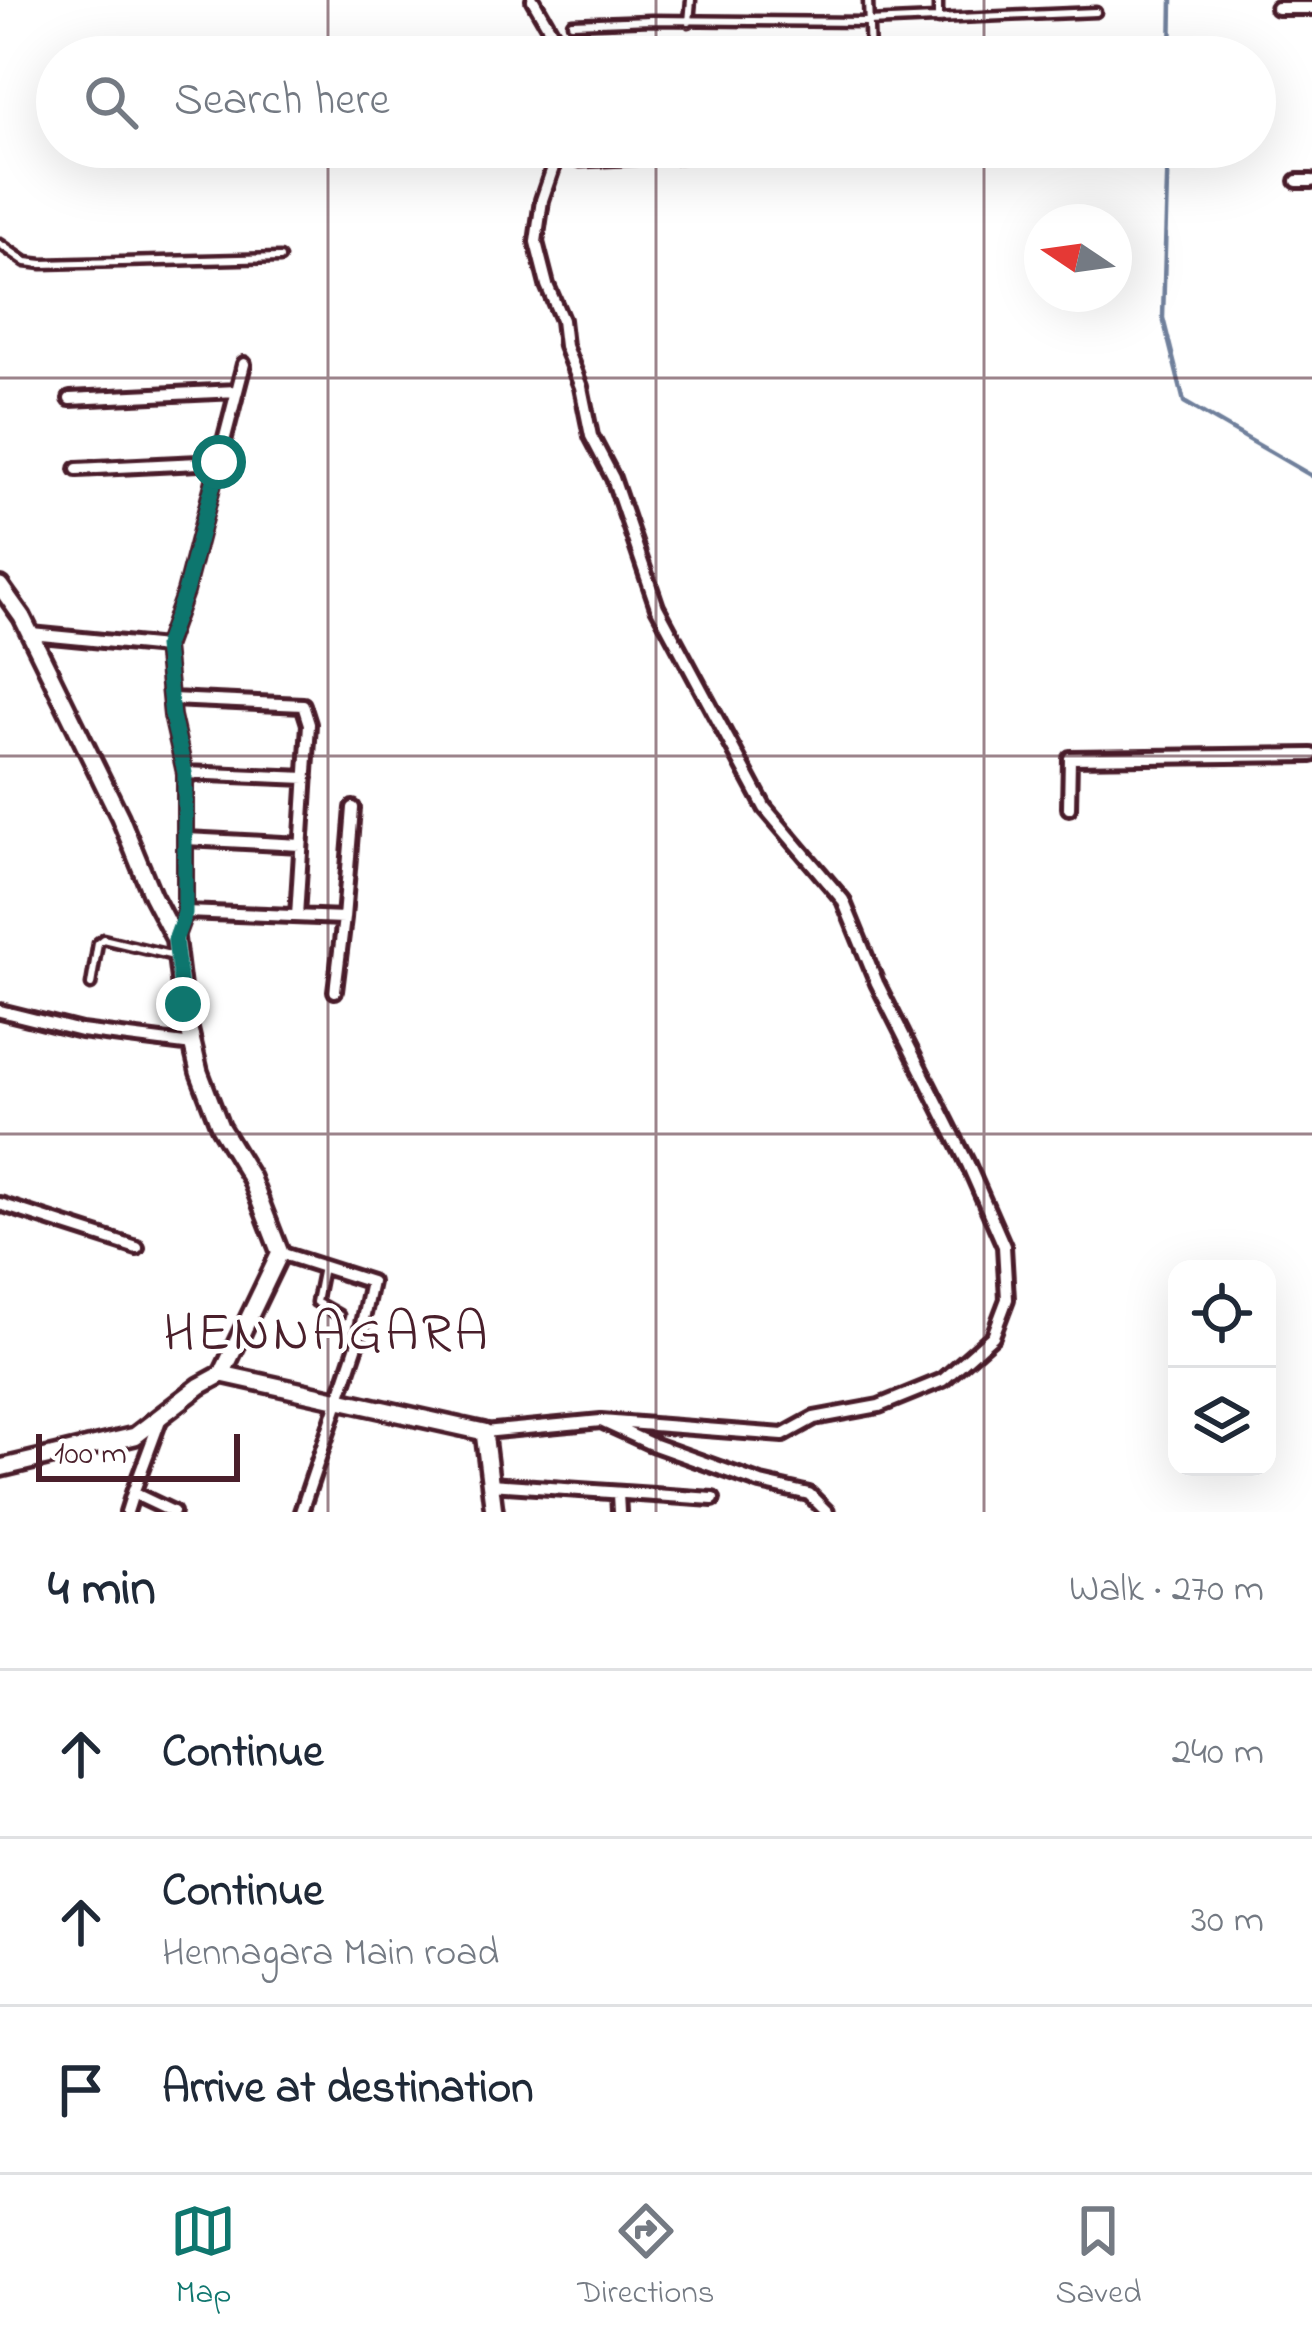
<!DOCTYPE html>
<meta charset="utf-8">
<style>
:root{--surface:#fff;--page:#f6f6f7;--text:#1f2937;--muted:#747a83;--line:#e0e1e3;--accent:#0f766e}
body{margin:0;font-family:"Indie Flower",sans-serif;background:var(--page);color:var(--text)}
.controls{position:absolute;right:36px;bottom:36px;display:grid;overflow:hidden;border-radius:24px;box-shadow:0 12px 48px #0002}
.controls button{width:108px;height:108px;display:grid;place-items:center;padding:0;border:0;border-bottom:3px solid var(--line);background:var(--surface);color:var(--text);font:60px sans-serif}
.compass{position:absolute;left:1024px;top:204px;width:108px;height:108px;border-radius:50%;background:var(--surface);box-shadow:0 12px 48px #0002;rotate:283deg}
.scale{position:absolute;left:36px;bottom:30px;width:204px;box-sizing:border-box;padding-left:12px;border:6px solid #4a1f2b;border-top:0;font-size:33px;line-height:42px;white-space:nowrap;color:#4a1f2b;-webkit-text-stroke:9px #fff;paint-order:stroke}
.stop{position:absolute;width:36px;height:36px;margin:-27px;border:9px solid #0f766e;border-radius:50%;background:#fff}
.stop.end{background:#0f766e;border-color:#fff;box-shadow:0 3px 12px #0008}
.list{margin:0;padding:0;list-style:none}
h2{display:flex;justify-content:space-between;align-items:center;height:156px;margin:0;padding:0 48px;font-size:51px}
h2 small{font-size:39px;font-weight:400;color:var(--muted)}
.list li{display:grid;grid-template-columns:78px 1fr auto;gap:36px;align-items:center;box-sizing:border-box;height:168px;padding:0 48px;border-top:3px solid var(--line)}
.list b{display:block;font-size:45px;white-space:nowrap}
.list p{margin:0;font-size:39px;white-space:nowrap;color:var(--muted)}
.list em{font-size:39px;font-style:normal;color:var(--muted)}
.icon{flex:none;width:66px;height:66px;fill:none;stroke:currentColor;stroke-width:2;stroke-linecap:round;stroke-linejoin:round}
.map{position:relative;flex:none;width:1312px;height:1512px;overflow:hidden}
.search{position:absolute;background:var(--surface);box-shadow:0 12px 48px #0002;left:36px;right:36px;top:36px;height:132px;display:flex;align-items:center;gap:30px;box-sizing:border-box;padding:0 42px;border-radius:66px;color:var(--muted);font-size:45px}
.sheet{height:660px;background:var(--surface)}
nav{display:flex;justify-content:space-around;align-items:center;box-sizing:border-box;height:168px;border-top:3px solid var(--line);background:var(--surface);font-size:33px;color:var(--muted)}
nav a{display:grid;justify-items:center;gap:6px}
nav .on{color:var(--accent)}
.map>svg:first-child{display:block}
</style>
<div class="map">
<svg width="1312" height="1512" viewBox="0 0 1312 1512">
<rect width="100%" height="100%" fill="#fff"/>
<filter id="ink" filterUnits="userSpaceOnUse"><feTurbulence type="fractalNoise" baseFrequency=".00833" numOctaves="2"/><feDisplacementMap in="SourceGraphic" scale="24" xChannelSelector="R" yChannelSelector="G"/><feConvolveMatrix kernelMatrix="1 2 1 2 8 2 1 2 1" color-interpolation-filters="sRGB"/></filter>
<g filter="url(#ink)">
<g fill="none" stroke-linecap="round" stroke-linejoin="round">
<path stroke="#6f809c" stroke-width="4.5" d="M1171,57l1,-57
M1168,147l-5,171 21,84 128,74"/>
<g stroke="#4a1f2b" stroke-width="15">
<path id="lane" d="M868,0l2,57
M938,0v20
M689,22l2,-22
M572,23l79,-3 217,2 228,-10
M580,162l116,-5 179,-1 246,-7
M0,244l26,18 16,2 238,-6
M91,985l7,-42 5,-4 71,17
M323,1267l-7,35 23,13"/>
</g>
<g stroke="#4a1f2b" stroke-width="20">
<path id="street" d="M533,0l26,45 2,12
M1277,8h35
M560,147l-18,53 -6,42 11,43 15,35 3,26 16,41 10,49 22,42 44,129 108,201 78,92 34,83 91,181 36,82 3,53 -14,37 -50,44 -64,26 -65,12 -31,17 -182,-14
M1297,181h15
M70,399l167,-8
M77,469l142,-7
M31,634l134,13
M171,699l132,6 6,19 -12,192
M185,773l121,5
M1069,808l1,-50 242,-3
M186,839l115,6
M185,912l159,6 9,-110
M175,939l10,-27v-139l-13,-57 -7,-69 20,-55 59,-228
M335,991l9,-73
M0,1011l81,20 112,14
M0,1204l137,44
M280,1253l91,29 -13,60 -57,170
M160,1420l-27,73 40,19
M484,1432l117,-11 48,22 112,40 48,11 18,18
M490,1484l223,15
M618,1494l1,18
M127,1512l6,-19"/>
</g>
<g stroke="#4a1f2b" stroke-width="24">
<path id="secondary" d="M0,586l22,31 98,200 32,78 23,44 8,65 16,68 21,55 31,51 29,75 -58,121 -22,12 -65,50 -135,32
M222,1374l262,58 10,80"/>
</g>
<use href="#lane" stroke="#fff" stroke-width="6"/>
<use href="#street" stroke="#fff" stroke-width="10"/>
<use href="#secondary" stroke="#fff" stroke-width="15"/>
</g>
</g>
<g fill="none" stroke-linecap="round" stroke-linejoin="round" filter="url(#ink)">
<path stroke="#0f766e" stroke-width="15" d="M183,1004l-8,-64 10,-27v-140l-13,-57 -7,-70 20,-54 34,-130"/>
</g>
<path fill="none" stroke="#4a1f2b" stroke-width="3" stroke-opacity="0.55" d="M328,0v57M656,0v57M984,0v57M328,147v1365M656,147v1365M984,147v1365M0,378h1312M0,756h1312M0,1134h1312"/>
<g text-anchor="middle" stroke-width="9" stroke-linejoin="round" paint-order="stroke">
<g font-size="54" letter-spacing="3" fill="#4a1f2b" stroke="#fff">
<text x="327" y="1349">HENNAGARA</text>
</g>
</g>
</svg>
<div class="controls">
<button><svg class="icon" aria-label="locate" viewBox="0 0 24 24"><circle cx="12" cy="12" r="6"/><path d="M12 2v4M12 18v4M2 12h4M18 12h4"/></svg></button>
<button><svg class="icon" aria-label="layers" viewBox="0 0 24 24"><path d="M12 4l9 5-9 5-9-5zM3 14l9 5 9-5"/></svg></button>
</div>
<svg class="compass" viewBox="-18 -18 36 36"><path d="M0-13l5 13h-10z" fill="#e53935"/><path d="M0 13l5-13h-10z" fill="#747a83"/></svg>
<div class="scale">100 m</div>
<div class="stop" style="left:219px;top:462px"></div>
<div class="stop end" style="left:183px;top:1004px"></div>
<div class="search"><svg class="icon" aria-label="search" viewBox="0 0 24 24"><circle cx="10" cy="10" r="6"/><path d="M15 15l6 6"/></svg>Search here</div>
</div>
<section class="sheet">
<h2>4 min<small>Walk · 270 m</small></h2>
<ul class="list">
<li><svg class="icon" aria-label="ahead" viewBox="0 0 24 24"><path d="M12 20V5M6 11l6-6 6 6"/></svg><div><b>Continue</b></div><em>240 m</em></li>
<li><svg class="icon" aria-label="ahead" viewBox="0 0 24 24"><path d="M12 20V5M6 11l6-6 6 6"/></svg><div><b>Continue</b><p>Hennagara Main road</p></div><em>30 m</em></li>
<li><svg class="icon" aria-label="arrive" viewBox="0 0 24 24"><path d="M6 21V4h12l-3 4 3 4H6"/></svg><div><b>Arrive at destination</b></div></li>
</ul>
</section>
<nav>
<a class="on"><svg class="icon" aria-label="map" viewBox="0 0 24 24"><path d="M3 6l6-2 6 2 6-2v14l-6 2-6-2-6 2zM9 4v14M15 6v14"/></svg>Map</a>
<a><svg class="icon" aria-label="directions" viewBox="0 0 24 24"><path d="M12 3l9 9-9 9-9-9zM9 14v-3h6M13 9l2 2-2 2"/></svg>Directions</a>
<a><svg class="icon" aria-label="saved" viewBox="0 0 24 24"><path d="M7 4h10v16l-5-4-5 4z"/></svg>Saved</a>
</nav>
